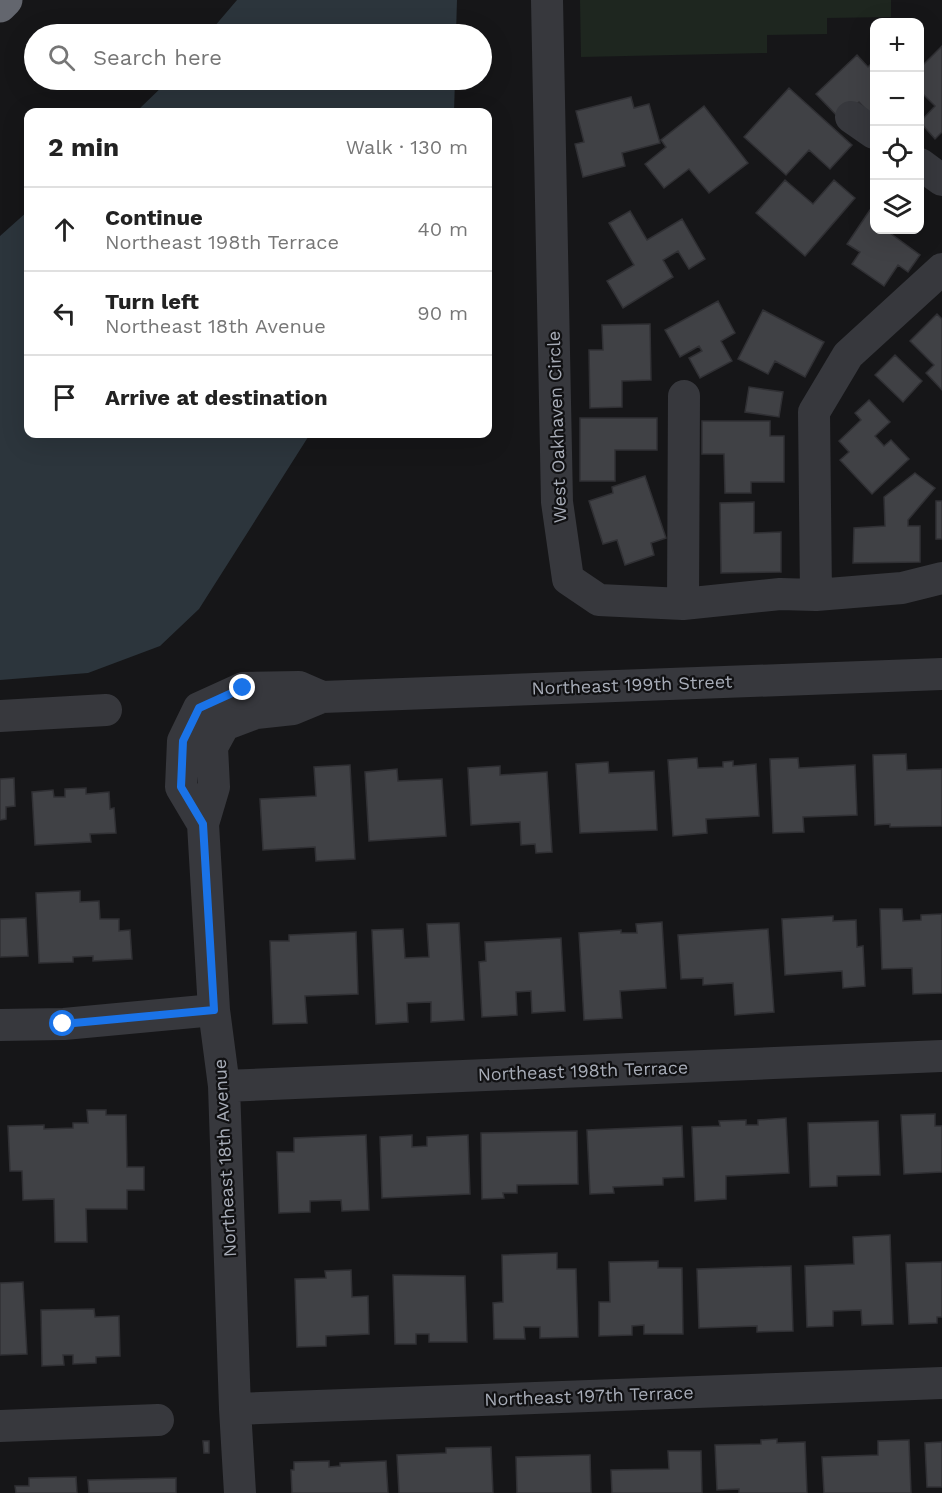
<!DOCTYPE html>
<meta charset="utf-8">
<style>
:root{--surface:#fff;--page:#f6f6f6;--text:#222;--muted:#767676;--line:#e0e0e0}
body{margin:0;font-family:"Work Sans",sans-serif;background:var(--page);color:var(--text)}
.controls{position:absolute;right:18px;top:18px;display:grid;overflow:hidden;border-radius:12px;box-shadow:0 6px 24px #0002}
.controls button{width:54px;height:54px;display:grid;place-items:center;padding:0;border:0;border-bottom:2px solid var(--line);background:var(--surface);color:var(--text);font:30px sans-serif}
.stop{position:absolute;width:18px;height:18px;margin:-14px;border:4px solid #1a73e8;border-radius:50%;background:#fff}
.stop.end{background:#1a73e8;border-color:#fff;box-shadow:0 2px 6px #0008}
.list{margin:0;padding:0;list-style:none}
h2{display:flex;justify-content:space-between;align-items:center;height:78px;margin:0;padding:0 24px;font-size:26px}
h2 small{font-size:20px;font-weight:400;color:var(--muted)}
.list li{display:grid;grid-template-columns:39px 1fr auto;gap:18px;align-items:center;box-sizing:border-box;height:84px;padding:0 24px;border-top:2px solid var(--line)}
.list b{display:block;font-size:22px;white-space:nowrap}
.list p{margin:0;font-size:20px;white-space:nowrap;color:var(--muted)}
.list em{font-size:20px;font-style:normal;color:var(--muted)}
.icon{flex:none;width:33px;height:33px;fill:none;stroke:currentColor;stroke-width:2;stroke-linecap:round;stroke-linejoin:round}
.map{position:relative;flex:none;width:942px;height:1493px;overflow:hidden}
.search{position:absolute;background:var(--surface);box-shadow:0 6px 24px #0002;left:24px;top:24px;width:468px;height:66px;display:flex;align-items:center;gap:15px;box-sizing:border-box;padding:0 21px;border-radius:33px;color:var(--muted);font-size:22px}
.panel{position:absolute;background:var(--surface);box-shadow:0 6px 24px #0002;left:24px;top:108px;width:468px;height:330px;border-radius:12px}
.map>svg:first-child{display:block}
</style>
<div class="map">
<svg width="942" height="1493" viewBox="0 0 942 1493">
<rect width="100%" height="100%" fill="#161618"/>
<path fill="#1e261f" d="M580,0h311v17l-64,1v16l-60,1v18l-186,4z"/>
<path fill="#2c353c" d="M237,0h220l-1,34h-248z
M169,80h286l-1,32h-318z
M28,211v223h282l-111,175 -39,37 -72,27 -88,7v-444z"/>
<path fill="#404145" stroke="#303034" stroke-width="1.5" d="M942,46v86l-7,7 -15,-17 15,-16 -15,-15v-23z
M857,55l11,12 6,-6v57l-15,-16 -18,18 -25,-26z
M789,88l63,57 -22,24 -21,-19 -23,25 -42,-38z
M631,97l3,11 15,-4 11,39 -38,10 3,13 -42,11 -8,-33 9,-2 -8,-31z
M704,106l44,57 -39,30 -20,-24 -25,19 -19,-24 21,-17 -5,-7z
M785,180l28,24 21,-24 21,18 -50,58 -49,-43z
M874,204v26h18l-2,3 30,22 -12,17 -10,-7 -14,21 -32,-22 8,-12 -13,-8z
M630,211l17,29 35,-21 23,40 -16,10 -11,-18 -15,9 10,17 -50,31 -16,-27 27,-16 -25,-42z
M718,301l17,32 -14,8 11,20 -32,17 -11,-20 13,-7 -3,-5 -19,11 -15,-27z
M763,310l61,32 -19,35 -30,-16 -7,13 -30,-15z
M937,314l5,5v71l-16,-17 8,-8 -24,-24z
M650,324l1,56 -29,1v26l-32,1 -1,-58h14l-1,-25z
M895,355l27,26 -19,21 -28,-27z
M749,387l34,5 -4,25 -34,-5z
M869,400l21,22 -15,14 9,10 7,-6 18,19 -37,35 -32,-34 9,-8 -10,-11 22,-21 -6,-7z
M580,418h77v32h-42v31h-35z
M702,421h68v15h14v46h-33v11h-26l-1,-39h-22z
M915,473l20,15 -27,32v6h12v36l-67,1 1,-35 31,-2 -1,-29z
M645,476l21,62 -15,5 3,12 -29,10 -8,-25 -14,4 -14,-43 24,-8 -1,-6z
M936,501h6v38h-6z
M754,502v31l27,-1v40l-60,1 -1,-70z
M906,754l1,16 35,-1v57l-52,1v-3l-15,1 -2,-70z
M697,758l1,10 25,-1v-5l10,-1v5l23,-2 3,52 -53,3 1,14 -34,3 -5,-76z
M798,758l1,10 56,-3 2,50 -54,2 1,15 -31,1 -3,-74z
M608,762l1,11 45,-2 3,59 -77,3 -4,-69z
M350,765l5,94 -39,2 -1,-14 -52,3 -3,-51 56,-3 -2,-29z
M500,766v9l47,-3 5,80 -16,1 -1,-9 -14,1 -1,-23 -49,3 -3,-57z
M397,769l1,12 44,-2 4,57 -77,5 -4,-69z
M14,778l1,28 -9,1v12l-6,1v-41z
M86,788v6l23,-2 1,17 4,-1 2,25 -26,1 1,8 -56,3 -3,-53 21,-2 1,7h11v-8z
M80,891v11l19,-1 1,18h19v12l11,-1 2,29 -39,2v-5l-20,1v5l-34,1 -3,-70z
M880,909h22l1,12 18,-1v-5l21,-1v79l-29,1 -1,-26 -30,1z
M833,916v5l23,-1 1,27 6,-1 2,40 -22,2 -1,-17 -57,4 -3,-56z
M26,918l2,38 -28,1v-38z
M662,922l4,66 -46,3 2,27 -38,2 -5,-87 42,-3v3h16l-1,-9z
M459,923l5,97 -33,2v-20l-24,1 1,19 -32,2 -4,-94 31,-1 2,29 24,-1 -2,-33z
M768,929l6,83 -39,3 -2,-32 -30,2v-7l-22,1 -3,-44z
M356,932l2,62 -53,2 2,27 -34,1 -3,-83h19v-6z
M561,938l4,73 -33,2 -1,-22 -15,1 1,23 -35,2 -3,-55 7,-1 -1,-19z
M87,1110h19v5h20l1,52h17v23h-17v19h-41l1,33h-32l-1,-43 -31,1 -1,-29h-12l-2,-45 36,-1v4l29,-1v-5h15z
M935,1114v12h7v46l-38,2 -3,-59z
M786,1118l3,55 -63,3v23l-31,2 -3,-74 28,-1 -1,-5 27,-1v5h12v-5z
M878,1121l2,54 -43,1v10l-27,1 -2,-64z
M682,1126l2,51 -21,1v7l-50,2 1,6 -24,1 -3,-64z
M577,1131l1,53 -61,1v8h-14l1,5 -22,1 -1,-66z
M366,1135l3,75 -27,1 -1,-11 -31,1v11l-31,1 -2,-61h17v-14z
M412,1135v12l15,-1v-9l41,-2 2,59 -88,4 -2,-61z
M890,1235l3,89 -31,1 -1,-15 -28,1v15l-26,1 -2,-61 49,-2 -1,-27z
M557,1253v16h19l2,68 -38,1v-11h-16l1,12h-31l-1,-36 10,-1 -1,-47z
M658,1261v7h24l1,66h-39v-9l-12,1v9l-33,1v-34h11l-1,-40z
M942,1262v55h-5v6l-28,1 -3,-61z
M791,1266l2,65 -36,1v-6l-58,2 -2,-59z
M351,1270l1,27 16,-1 1,38 -43,2v10l-29,1 -2,-68 31,-1 -1,-7z
M393,1275l72,1 2,66h-38v-8h-13v10h-21z
M23,1282l4,72 -27,1v-72z
M94,1309l1,8 24,-1 1,40 -24,1v6l-23,1v-9h-10l1,10 -22,1 -1,-56z
M777,1439v4l28,-1 2,51h-68v-4l-22,1 -2,-45 46,-1v-4z
M909,1440l2,53h-87l-2,-36 56,-2v-14z
M203,1441h6v12h-5z
M942,1442v45h-15l-2,-44z
M491,1447l2,46h-94l-2,-38 49,-2v-5z
M668,1451h33l1,42h-90l-1,-23 58,-1z
M590,1455l1,38h-74l-1,-36z
M329,1461v6l11,-1v-3l46,-2 2,32h-96l-1,-23h3v-8z
M76,1477l1,16h-61l-1,-7h14v-8z
M176,1478v15h-87l-1,-13z"/>
<g fill="none" stroke-linecap="round" stroke-linejoin="round">
<path stroke="#37383d" stroke-width="32" d="M547,0l10,502 11,77 31,21 84,4 97,-10 36,1 86,-7 40,-10
M851,117l23,16
M920,164l22,16
M816,595l-2,-183 34,-57 94,-86
M683,604l1,-208
M0,716l106,-6
M203,824l-22,-37 2,-46 16,-33 44,-20 56,-1 23,10
M0,1025l64,-1 150,-14
M224,1086l718,-30
M235,1409l707,-26
M0,1426l158,-6
M240,1493l-5,-84 -11,-323 -10,-76 -11,-186 11,-37 -2,-40 12,-22 32,-12 37,-4 29,-12 620,-23"/>
<path stroke="#63666e" stroke-width="33" d="M0,6l6,-6"/>
</g>
<g fill="none" stroke-linecap="round" stroke-linejoin="round">
<path stroke="#1a73e8" stroke-width="8" d="M63,1024l151,-14 -11,-186 -22,-37 2,-46 16,-33 44,-20"/>
</g>
<g text-anchor="middle" stroke-width="4.5" stroke-linejoin="round" paint-order="stroke">
<g font-size="18" fill="#a8adb8" stroke="#111113">
<text transform="translate(557 427) rotate(-92)" y="6">West Oakhaven Circle</text>
<text transform="translate(632 685) rotate(-2)" y="6">Northeast 199th Street</text>
<text transform="translate(583 1071) rotate(-2)" y="6">Northeast 198th Terrace</text>
<text transform="translate(225 1158) rotate(-93)" y="6">Northeast 18th Avenue</text>
<text transform="translate(589 1396) rotate(-2)" y="6">Northeast 197th Terrace</text>
</g>
</g>
</svg>
<div class="controls">
<button>+</button>
<button>−</button>
<button><svg class="icon" aria-label="locate" viewBox="0 0 24 24"><circle cx="12" cy="12" r="6"/><path d="M12 2v4M12 18v4M2 12h4M18 12h4"/></svg></button>
<button><svg class="icon" aria-label="layers" viewBox="0 0 24 24"><path d="M12 4l9 5-9 5-9-5zM3 14l9 5 9-5"/></svg></button>
</div>
<div class="stop" style="left:63px;top:1024px"></div>
<div class="stop end" style="left:243px;top:688px"></div>
<div class="search"><svg class="icon" aria-label="search" viewBox="0 0 24 24"><circle cx="10" cy="10" r="6"/><path d="M15 15l6 6"/></svg>Search here</div>
<section class="panel">
<h2>2 min<small>Walk · 130 m</small></h2>
<ul class="list">
<li><svg class="icon" aria-label="ahead" viewBox="0 0 24 24"><path d="M12 20V5M6 11l6-6 6 6"/></svg><div><b>Continue</b><p>Northeast 198th Terrace</p></div><em>40 m</em></li>
<li><svg class="icon" aria-label="left" viewBox="0 0 24 24"><path d="M17 20v-9H6M10 6l-5 5 5 5"/></svg><div><b>Turn left</b><p>Northeast 18th Avenue</p></div><em>90 m</em></li>
<li><svg class="icon" aria-label="arrive" viewBox="0 0 24 24"><path d="M6 21V4h12l-3 4 3 4H6"/></svg><div><b>Arrive at destination</b></div></li>
</ul>
</section>
</div>
